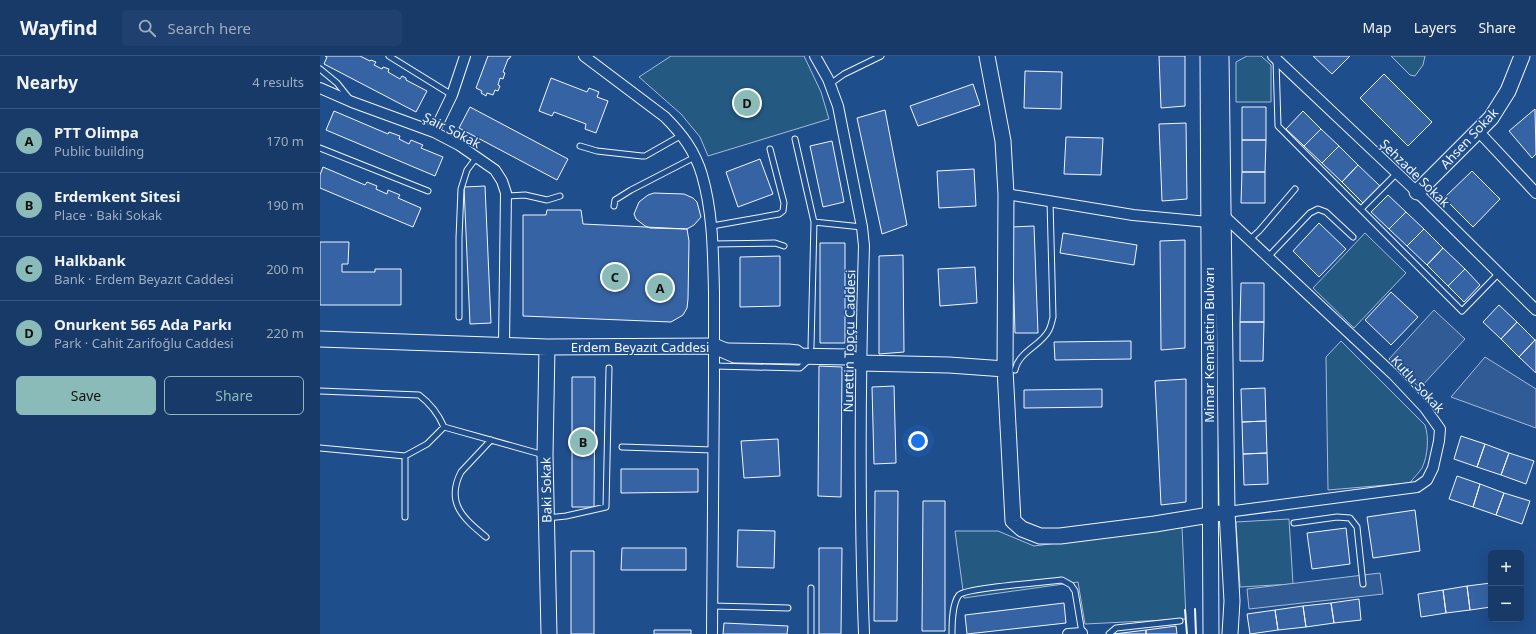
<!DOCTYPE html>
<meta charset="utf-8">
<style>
:root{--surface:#173a69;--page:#20416f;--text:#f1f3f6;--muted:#9eadc0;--line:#36547d;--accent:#8bbbb9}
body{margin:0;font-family:"Noto Sans",sans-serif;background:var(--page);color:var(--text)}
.controls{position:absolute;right:12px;bottom:12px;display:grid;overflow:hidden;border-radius:6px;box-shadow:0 4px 16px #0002}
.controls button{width:36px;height:36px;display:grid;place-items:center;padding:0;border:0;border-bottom:1px solid var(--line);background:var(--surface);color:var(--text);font:20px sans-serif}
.you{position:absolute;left:598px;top:385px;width:14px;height:14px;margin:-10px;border:3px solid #fff;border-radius:50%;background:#1a73e8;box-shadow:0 0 0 6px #1a73e833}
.badge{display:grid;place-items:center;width:26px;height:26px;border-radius:50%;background:var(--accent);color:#111;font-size:13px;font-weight:700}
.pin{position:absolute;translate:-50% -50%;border:2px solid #fff;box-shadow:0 1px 4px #0006}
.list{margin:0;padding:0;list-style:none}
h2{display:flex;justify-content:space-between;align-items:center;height:52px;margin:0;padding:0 16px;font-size:17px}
h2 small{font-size:13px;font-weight:400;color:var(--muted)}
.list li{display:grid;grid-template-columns:26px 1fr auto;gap:12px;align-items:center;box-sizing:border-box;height:64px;padding:0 16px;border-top:1px solid var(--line)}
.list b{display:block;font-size:15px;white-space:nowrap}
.list p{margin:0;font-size:13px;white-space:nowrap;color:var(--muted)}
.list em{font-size:13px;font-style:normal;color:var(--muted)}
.actions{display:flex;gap:8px;padding:12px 16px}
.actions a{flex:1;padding:9px 0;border:1px solid var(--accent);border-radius:6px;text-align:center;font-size:14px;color:var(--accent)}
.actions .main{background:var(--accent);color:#111}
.icon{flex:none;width:22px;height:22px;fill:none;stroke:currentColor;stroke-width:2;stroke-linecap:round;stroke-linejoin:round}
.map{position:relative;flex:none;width:1216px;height:578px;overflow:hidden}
header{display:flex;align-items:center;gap:24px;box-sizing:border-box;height:56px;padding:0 20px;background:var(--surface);border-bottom:1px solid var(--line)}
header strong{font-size:19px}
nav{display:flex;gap:22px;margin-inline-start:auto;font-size:14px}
.search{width:280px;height:36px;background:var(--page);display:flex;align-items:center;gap:10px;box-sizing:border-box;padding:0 14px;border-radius:6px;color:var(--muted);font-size:15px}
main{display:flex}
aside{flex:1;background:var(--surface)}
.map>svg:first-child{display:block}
</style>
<header>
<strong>Wayfind</strong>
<div class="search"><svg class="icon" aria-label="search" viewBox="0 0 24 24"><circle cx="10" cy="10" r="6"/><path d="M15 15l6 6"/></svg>Search here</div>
<nav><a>Map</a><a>Layers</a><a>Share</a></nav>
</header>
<main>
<aside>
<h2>Nearby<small>4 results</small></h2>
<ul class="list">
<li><span class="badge">A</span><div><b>PTT Olimpa</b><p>Public building</p></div><em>170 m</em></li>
<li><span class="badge">B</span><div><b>Erdemkent Sitesi</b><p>Place · Baki Sokak</p></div><em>190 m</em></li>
<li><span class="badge">C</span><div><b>Halkbank</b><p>Bank · Erdem Beyazıt Caddesi</p></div><em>200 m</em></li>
<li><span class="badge">D</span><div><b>Onurkent 565 Ada Parkı</b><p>Park · Cahit Zarifoğlu Caddesi</p></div><em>220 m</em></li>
</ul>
<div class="actions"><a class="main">Save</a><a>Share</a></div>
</aside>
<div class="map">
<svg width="1216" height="578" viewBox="0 0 1216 578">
<rect width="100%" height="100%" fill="#1f4e8c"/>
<path fill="#245a82" stroke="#a8bbd7" d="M351,0h133l17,36 8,27 -121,37 -8,-19 -19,-23 -42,-37z
M927,0h14l10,9v37h-35v-40z
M1071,0h34l-2,9 -8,11 -5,-1z
M1045,177l41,40 -52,55 -41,-40z
M1021,285l84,84c4,13 3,30 -3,43 -3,5 -9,10 -12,15l-82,7 -2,-133z
M969,463l4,65 -53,3 -4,-65z
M862,471l4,92 -101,5 -7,-42 -114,16 -9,-67h43l36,15z"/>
<path fill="#305b95" stroke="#a8bbd7" d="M1114,254l31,29 -45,49 -31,-29z
M1165,301l51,32v39l-85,-31z
M1060,517l3,21 -134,15 -2,-20z"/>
<path fill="#3563a3" stroke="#f2f6ff" d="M5,0h35l10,5 1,-1 5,2 -2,3 8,4 1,-2 6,2 -1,3 12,7 2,-3 4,2v2l21,11 -11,21 -92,-48 3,-7z
M168,0h23l-2,3h-1l-5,13 2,1 -2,6 -3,-1 -2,7 2,1 -2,5 -3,-1 -2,5 -6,-2 -1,3 -5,-3 1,-2 -6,-3z
M839,0h26v50l-24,2z
M993,0h37l-18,18z
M705,15l37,1 -1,37 -37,-1z
M1064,18l48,48 -24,24 -48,-48z
M231,22l36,14 2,-4 10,4 -2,5 11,4 -12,32 -11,-4 1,-5 -32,-12 -2,4 -13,-5z
M653,28l7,21 -62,21 -8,-20z
M150,51l98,52 -11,21 -98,-52z
M922,51h24v33h-24z
M1215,53l1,45 -4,4 -23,-27z
M565,54l22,115 -25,9 -25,-116z
M14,55l54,23 1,-2 11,4 -1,3 10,5 2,-4 12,5 -2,3 22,9 -8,19 -109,-46z
M983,55l18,18 -17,17 -18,-17z
M866,67l1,76 -25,2 -3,-77z
M1001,73l18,17 -17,17 -18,-17z
M746,81l37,1 -2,37 -37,-1z
M922,84h24l-1,32h-23z
M512,85l12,61 -21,5 -13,-61z
M1019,90l19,19 -16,17 -20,-19z
M440,103l13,35 -35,13 -12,-35z
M1038,109l22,21 -17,17 -21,-21z
M3,111l42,18 2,-3 10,4 -1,3 11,5 1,-4 12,5 -2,3 23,10 -8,19 -93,-39v-13z
M654,113l2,37 -37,2 -2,-37z
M1152,115l28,28 -27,28 -29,-29z
M922,116h23v31h-24z
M165,130l6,137 -21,1 -6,-137z
M334,137l30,1 9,4 4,4 4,15 -7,8 -7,4 -37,-1 -5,-2 -9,-7 -2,-5 5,-12 9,-7z
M1068,139l18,17 -17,17 -18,-17z
M227,154h34l2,14 104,5 2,12 -1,58 -1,9 -4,7 -12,7 -148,-6v-101h23z
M1086,156l18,17 -17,17 -18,-17z
M999,167l27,26 -27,28 -26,-26z
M714,170l4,107h-23l-3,-106z
M1104,173l19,19 -16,17 -20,-19z
M743,177l74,12 -3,20 -74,-12z
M865,184v108l-24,2 -1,-109z
M0,186h29l-1,22h-6v8h33v-3h26v36h-81z
M500,187h25v100h-25z
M1123,192l22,21 -17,17 -21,-21z
M583,199l1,97 -25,2v-98z
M460,200v50l-40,1v-50z
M655,211l2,36 -37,3 -2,-37z
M1145,213l15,16 -16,17 -16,-16z
M921,227h23v39h-24z
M1071,236l27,25 -27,28 -26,-25z
M1179,249l18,17 -16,17 -18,-17z
M920,266h24l-1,39h-23z
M1197,266l18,18 -16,17 -18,-18z
M1215,284h1v33l-17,-16z
M811,285v18l-76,1 -1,-18z
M499,310l23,1 -1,130 -23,-1z
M252,321h23l-1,130h-22z
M866,323v123l-25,3 -6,-124z
M574,330l2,77 -22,1 -2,-77z
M945,332l1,33 -24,1 -1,-33z
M782,333v18l-78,1v-18z
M946,365l1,32 -24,1 -1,-32z
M1141,380l24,8 -8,23 -23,-8z
M458,383l2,37 -36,2 -3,-37z
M1165,388l24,9 -8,22 -24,-8z
M947,397l1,31 -24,1 -1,-31z
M1189,397l25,8 -8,23 -25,-9z
M301,413h77v23l-77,1z
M1137,420l23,8 -7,23 -24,-8z
M1160,428l24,9 -8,22 -23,-8z
M555,435h23l-1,130h-23z
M1184,437l26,8 -8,23 -26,-9z
M603,445h22v130h-23z
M1095,454l5,41 -47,7 -6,-41z
M1026,472l4,36 -38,5 -5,-36z
M418,474l37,1 -1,37 -37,-1z
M302,492h64v22h-65z
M499,492h23l-1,86h-22z
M251,495h23v83h-23z
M1171,527v24l-21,3 -3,-24z
M1147,530l3,24 -24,3 -3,-23z
M1123,534l3,23 -25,4 -3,-23z
M1039,543l2,21 -27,3 -3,-20z
M744,547l2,20 -99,11 -2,-19z
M1011,547l3,20 -28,4 -3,-21z
M983,550l3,21 -28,3 -3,-20z
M955,554l3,20 -28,4 -3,-20z
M404,567l64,3 -1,8h-64z
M856,570l1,8h-31v-4z
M334,574h37v4h-37z
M826,574v4h-32z"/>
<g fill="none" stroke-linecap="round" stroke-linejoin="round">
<g stroke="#f2f6ff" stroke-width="7">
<path id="lane" d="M69,0l63,39
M956,4l2,66 184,185 36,-37
M0,13l17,14 12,15
M510,28l14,-10 37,-18
M475,83l19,83 -3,125
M260,90l17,5 45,5h3l37,-21
M0,92l108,43
M186,140l19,-1 22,5 13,-4
M294,150l1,-6 16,-10 64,-33
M1041,153l36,-36
M494,166l48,5
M392,170l67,-12 4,-3 1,-8 -14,-54
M929,184l10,-9 36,-42
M393,188l62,-1 9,3
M948,201l42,-44 8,-4 8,3 27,25
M139,261v-79l2,-49 6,-19 6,-8 5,-4
M407,290l62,1 9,1 5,4
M394,310l86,2 10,-9
M695,314c4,-19 26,-24 34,-40 2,-4 3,-9 4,-13l-3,-116
M0,335l99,4c12,9 19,18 25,32l100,28
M302,391l91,3
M0,392l85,8 22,-12 17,-17
M85,461v-61
M227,462l19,-2 40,-9 3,-139
M974,467l43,-6 13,1 7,9 6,57
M166,481c-22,-18 -41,-34 -25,-65l30,-32
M491,532v46
M392,550l76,2
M632,578c0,-11 0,-30 7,-39 7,-7 88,-13 103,-15l9,5 4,6 7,42
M789,578l7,-6 64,-7"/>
</g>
<g stroke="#f2f6ff" stroke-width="12">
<path id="street" d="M264,0l81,61c17,17 30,34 37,58 11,38 11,77 12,117 0,29 0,58 0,88 -1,84 -2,169 -2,254
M495,0l13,23 10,27 24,121 2,19c-4,129 -5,258 0,388
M953,0l144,136 119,118
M0,32l32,14 82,30 25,13 36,25 7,11 4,12 -2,151
M114,76l18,-37 13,-39
M1159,76l57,61
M686,138l127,21 75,7
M903,159l170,159 32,34 15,21 -1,12 -6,27 -6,12 -10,7 -190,25
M748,578l14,-1v1"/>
</g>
<g stroke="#f2f6ff" stroke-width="17">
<path id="secondary" d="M667,0l16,85 3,53 -1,175 8,152 9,8 18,7h20l95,-12 72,-12
M888,0l3,578
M901,0l6,456 5,89 -2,33
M1097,136l74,-74 17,-27 14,-35
M0,283l227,8 167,-1 21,9 114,2 11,6 89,2 56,4
M227,291l-2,108 4,179"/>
</g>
<use href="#lane" stroke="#1f4e8c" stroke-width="5"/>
<use href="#street" stroke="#1f4e8c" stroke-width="10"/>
<use href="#secondary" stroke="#1f4e8c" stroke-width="15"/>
<path stroke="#f2f6ff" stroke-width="2" d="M875,553l1,25
M865,554l2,24"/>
</g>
<g text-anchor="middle" stroke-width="3" stroke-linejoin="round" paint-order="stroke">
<g font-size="13" fill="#f2f6ff" stroke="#1f4e8c">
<text transform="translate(132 74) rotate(27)" y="5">Şair Sokak</text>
<text transform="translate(1149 82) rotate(-47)" y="5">Ahsen Sokak</text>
<text transform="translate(1095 117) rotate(44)" y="5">Şehzade Sokak</text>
<text transform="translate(529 285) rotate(-89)" y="5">Nurettin Topçu Caddesi</text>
<text transform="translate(889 289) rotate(-90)" y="5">Mimar Kemalettin Bulvarı</text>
<text x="320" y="296">Erdem Beyazıt Caddesi</text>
<text transform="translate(1098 328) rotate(48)" y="5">Kutlu Sokak</text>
<text transform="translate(226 434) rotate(-91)" y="5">Baki Sokak</text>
</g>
</g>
</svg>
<div class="controls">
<button>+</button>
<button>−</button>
</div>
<div class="you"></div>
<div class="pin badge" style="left:340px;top:232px">A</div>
<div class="pin badge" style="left:263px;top:386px">B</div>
<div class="pin badge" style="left:295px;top:221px">C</div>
<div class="pin badge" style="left:427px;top:47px">D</div>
</div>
</main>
